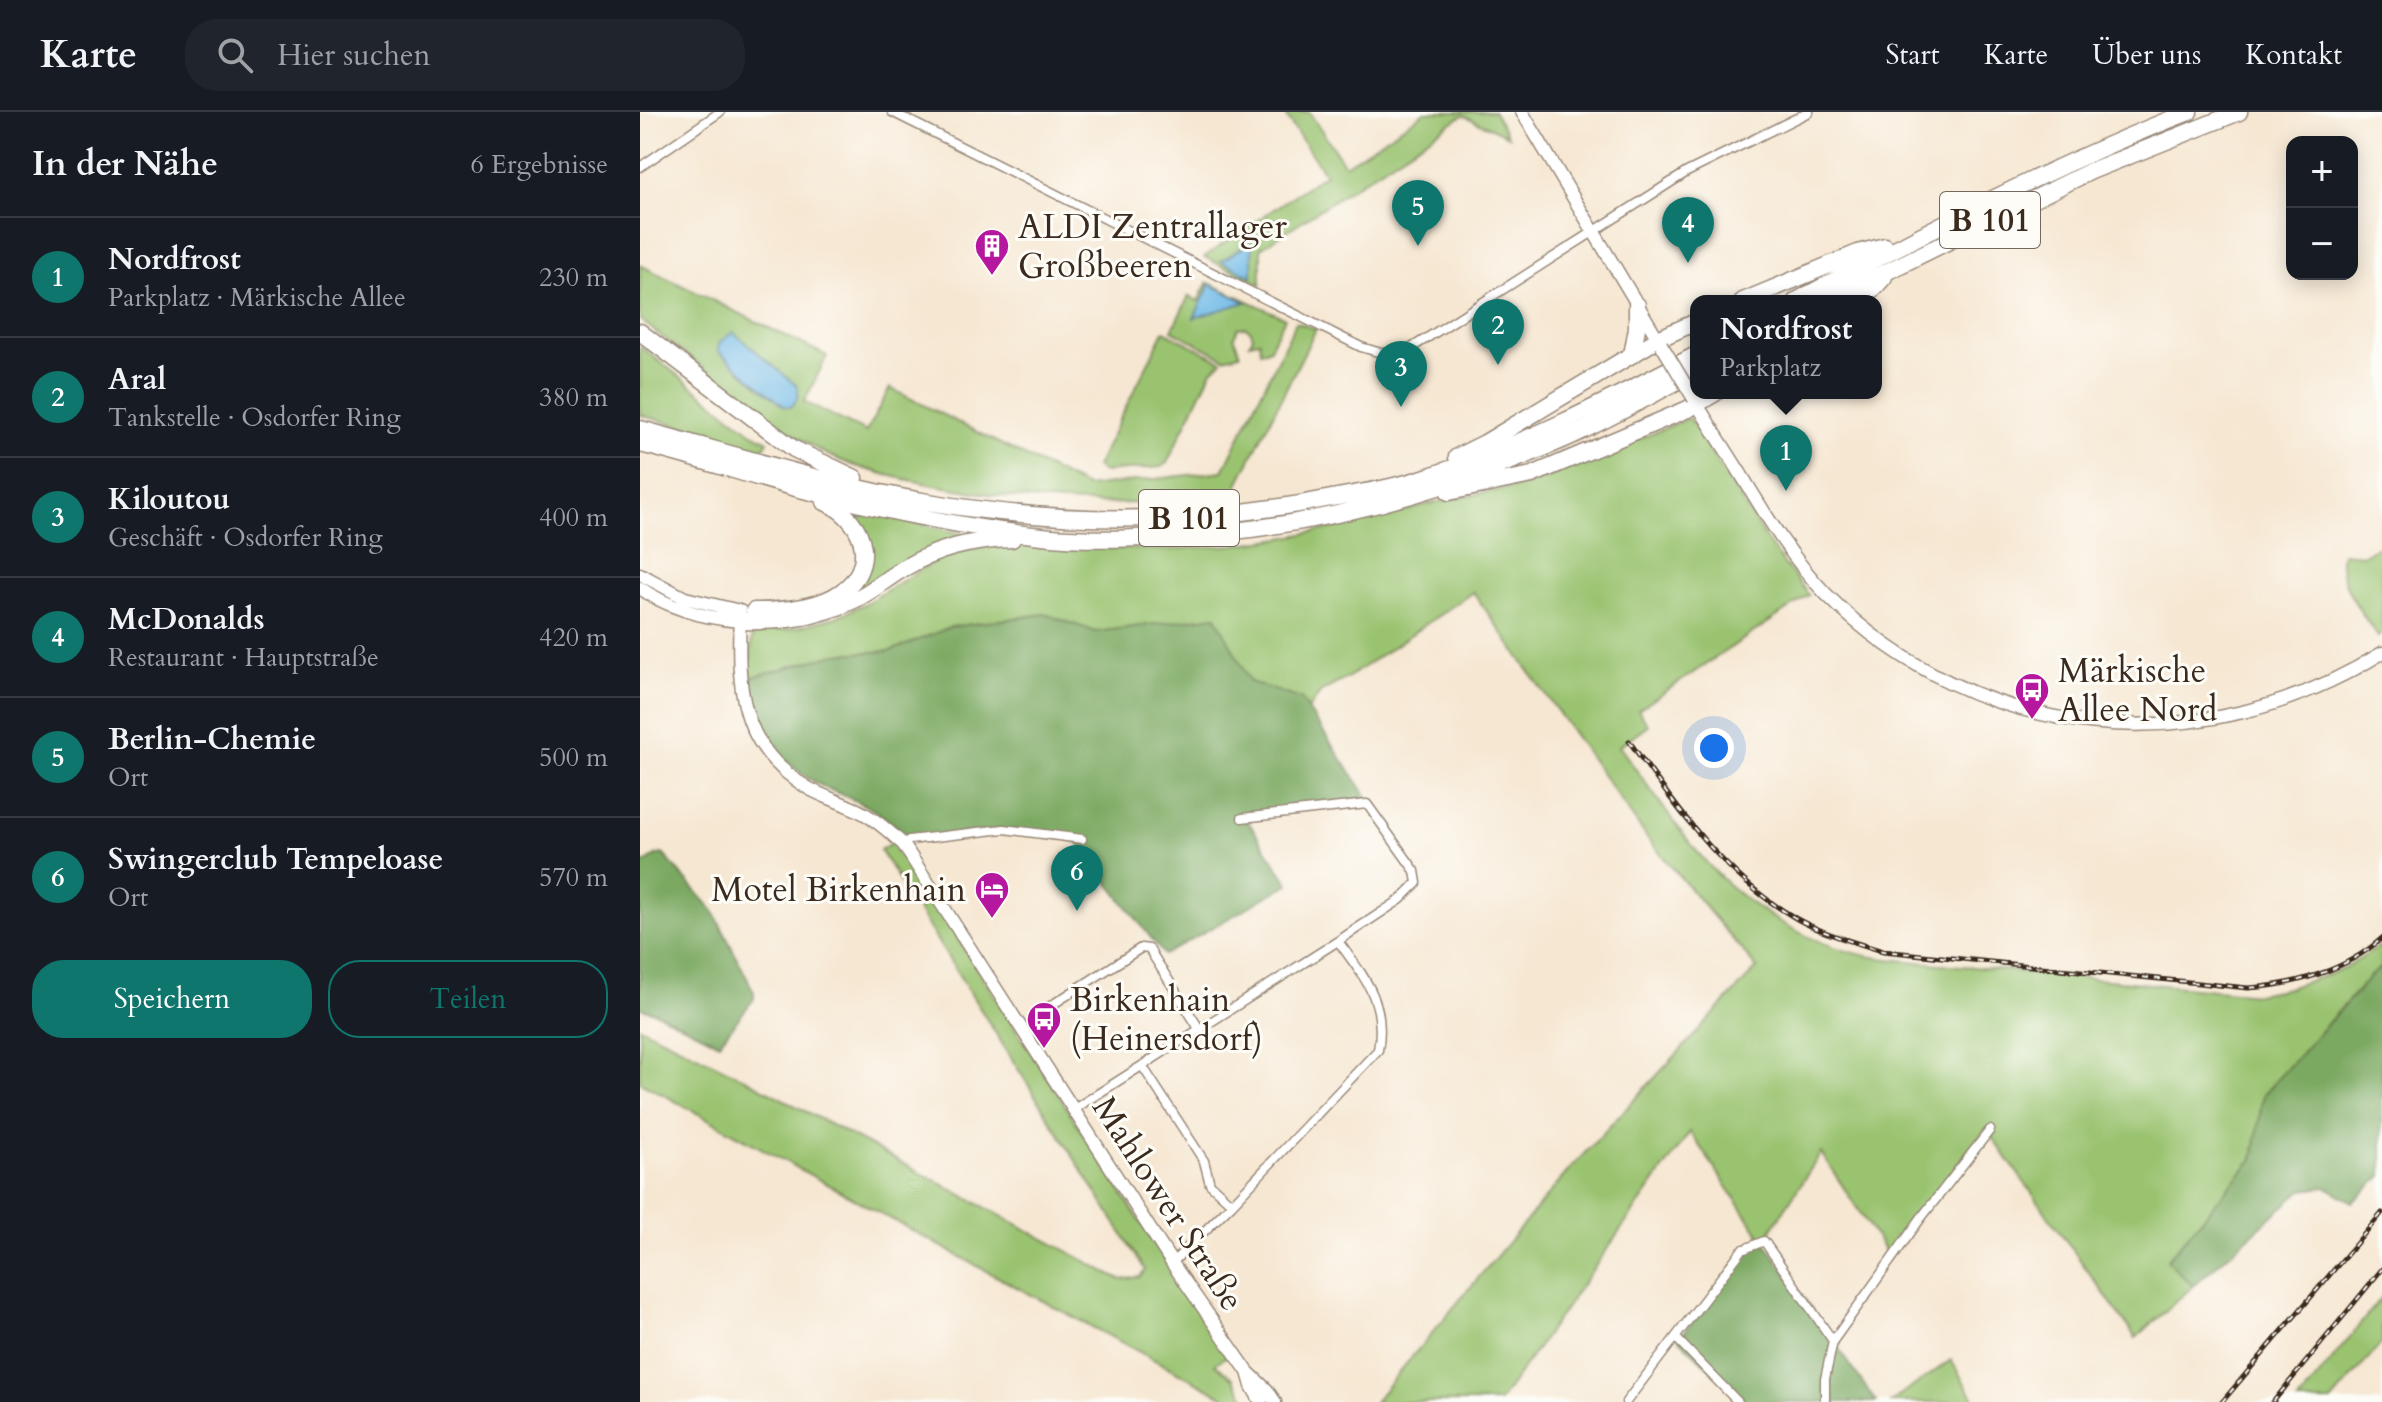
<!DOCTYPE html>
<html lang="de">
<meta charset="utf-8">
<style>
:root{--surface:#171b24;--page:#20242c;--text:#f1f3f6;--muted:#9ea1a6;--line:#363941;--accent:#0f766e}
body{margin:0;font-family:Cardo,serif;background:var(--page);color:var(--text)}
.controls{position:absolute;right:24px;top:24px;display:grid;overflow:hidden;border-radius:16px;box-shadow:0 4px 20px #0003}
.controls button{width:72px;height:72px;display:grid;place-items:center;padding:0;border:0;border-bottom:2px solid var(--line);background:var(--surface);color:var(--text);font:40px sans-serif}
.you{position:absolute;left:1074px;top:636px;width:28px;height:28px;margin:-20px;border:6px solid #fff;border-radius:50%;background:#1a73e8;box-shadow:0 0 0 12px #1a73e833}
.badge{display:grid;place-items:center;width:52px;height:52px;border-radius:50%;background:var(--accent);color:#fff;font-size:26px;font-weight:700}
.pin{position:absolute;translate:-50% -66px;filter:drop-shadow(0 2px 4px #0008)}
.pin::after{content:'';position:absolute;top:42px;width:28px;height:24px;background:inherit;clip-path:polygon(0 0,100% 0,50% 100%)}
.popup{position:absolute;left:1050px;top:183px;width:192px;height:104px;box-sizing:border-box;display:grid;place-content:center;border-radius:16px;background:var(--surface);filter:drop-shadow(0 2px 6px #0005);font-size:26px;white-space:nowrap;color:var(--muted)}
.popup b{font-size:30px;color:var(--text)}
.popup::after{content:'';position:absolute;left:50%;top:100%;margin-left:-16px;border:16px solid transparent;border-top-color:var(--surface)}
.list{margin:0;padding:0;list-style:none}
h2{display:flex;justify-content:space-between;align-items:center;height:104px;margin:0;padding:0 32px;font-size:34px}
h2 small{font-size:26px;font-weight:400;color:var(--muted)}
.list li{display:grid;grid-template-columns:52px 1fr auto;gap:24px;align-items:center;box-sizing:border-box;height:120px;padding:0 32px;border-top:2px solid var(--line)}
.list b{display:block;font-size:30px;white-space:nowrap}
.list p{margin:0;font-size:26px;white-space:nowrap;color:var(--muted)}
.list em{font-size:26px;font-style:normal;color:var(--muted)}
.actions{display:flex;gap:16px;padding:24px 32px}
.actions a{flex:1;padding:18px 0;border:2px solid var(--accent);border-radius:32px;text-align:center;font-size:28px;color:var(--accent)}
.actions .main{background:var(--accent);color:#fff}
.icon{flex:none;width:44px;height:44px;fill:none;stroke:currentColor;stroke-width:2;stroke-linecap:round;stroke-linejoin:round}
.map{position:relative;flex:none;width:1742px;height:1290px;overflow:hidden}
header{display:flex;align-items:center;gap:48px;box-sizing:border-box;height:112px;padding:0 40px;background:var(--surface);border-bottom:2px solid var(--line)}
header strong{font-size:38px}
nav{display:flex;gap:44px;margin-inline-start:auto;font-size:28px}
.search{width:560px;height:72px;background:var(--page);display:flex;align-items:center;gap:20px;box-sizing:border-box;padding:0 28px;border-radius:32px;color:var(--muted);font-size:30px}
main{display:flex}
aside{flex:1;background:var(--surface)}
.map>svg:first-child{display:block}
</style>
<header>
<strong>Karte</strong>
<div class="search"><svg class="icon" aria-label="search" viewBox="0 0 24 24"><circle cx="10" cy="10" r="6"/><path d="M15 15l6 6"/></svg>Hier suchen</div>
<nav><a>Start</a><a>Karte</a><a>Über uns</a><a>Kontakt</a></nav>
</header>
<main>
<aside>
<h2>In der Nähe<small>6 Ergebnisse</small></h2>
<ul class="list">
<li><span class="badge">1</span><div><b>Nordfrost</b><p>Parkplatz · Märkische Allee</p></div><em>230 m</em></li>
<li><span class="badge">2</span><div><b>Aral</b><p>Tankstelle · Osdorfer Ring</p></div><em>380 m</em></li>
<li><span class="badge">3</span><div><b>Kiloutou</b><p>Geschäft · Osdorfer Ring</p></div><em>400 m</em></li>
<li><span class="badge">4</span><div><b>McDonalds</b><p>Restaurant · Hauptstraße</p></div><em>420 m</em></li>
<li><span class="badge">5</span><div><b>Berlin-Chemie</b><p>Ort</p></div><em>500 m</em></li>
<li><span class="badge">6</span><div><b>Swingerclub Tempeloase</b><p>Ort</p></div><em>570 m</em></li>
</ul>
<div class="actions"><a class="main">Speichern</a><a>Teilen</a></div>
</aside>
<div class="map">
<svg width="1742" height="1290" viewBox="0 0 1742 1290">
<rect width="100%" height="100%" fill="#fdfcf7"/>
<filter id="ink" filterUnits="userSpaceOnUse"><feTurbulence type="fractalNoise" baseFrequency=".0125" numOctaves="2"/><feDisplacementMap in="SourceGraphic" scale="16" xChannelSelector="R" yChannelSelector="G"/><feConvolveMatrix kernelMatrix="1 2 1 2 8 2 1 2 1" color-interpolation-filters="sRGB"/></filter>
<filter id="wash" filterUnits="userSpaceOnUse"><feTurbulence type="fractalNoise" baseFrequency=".006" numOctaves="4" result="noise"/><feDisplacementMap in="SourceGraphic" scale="32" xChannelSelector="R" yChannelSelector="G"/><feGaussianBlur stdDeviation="1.8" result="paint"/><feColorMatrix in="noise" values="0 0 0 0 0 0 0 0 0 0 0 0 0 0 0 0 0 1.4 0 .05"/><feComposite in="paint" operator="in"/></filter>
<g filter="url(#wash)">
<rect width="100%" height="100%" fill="#f6e7d2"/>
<path fill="#9ac36f" stroke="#6a7646" stroke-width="2" fill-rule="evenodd" d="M643,0h26l36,53 80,-53h69l14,24 -45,-21 -202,133v37l-57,-28 121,-83z
M0,153l187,91 -23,46 62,30 24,-44 196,99 137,-16 73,-149 20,7 -79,157 4,8c-104,14 -186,13 -290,-6 -40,-7 -86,-16 -123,-33 -25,-12 -49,-32 -71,-48 -39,-28 -78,-57 -117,-87zM93,221l64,53 -14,19 -44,-35z
M567,170l78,36 -15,30 -9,4 -2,-11 -10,2 4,-6 -2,-6 -6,-4 -7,1 -4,9 6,17 -16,4 -52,-28 17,-34 9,5 9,-18 2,2 -14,32 50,-15z
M524,219l58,30 -10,9 -45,93 -6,4 -59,5 -6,-5z
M0,234l111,86 17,9 -5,8 -123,-34z
M1049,306l82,129 38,48 -171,115 10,15 -29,21c26,35 51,73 80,108 45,54 117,97 188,105l370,35 31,-6 56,-19 38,-24v22l-11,8 -108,120 -10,64 -85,101 25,26 -57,52 -150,-209 -68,84 -29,44 -68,-104 -57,88 -74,-109 -191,270h-125l196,-233 187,-201 -109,-129 -175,-247 -124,85 -28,15 -13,18 -8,-11 -50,-17 -35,-66 -119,16 -52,-18 -93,13 -60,24 -55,3 -87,24 3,-41 8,-7h26l50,-13 28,-13 75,-45 32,-10 30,-4 164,5 69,-5 48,-7 73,-14 86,-23 94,-18z
M207,395l126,29 -105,52 -64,22 60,-39z
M1742,432v90l-4,3c-15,-23 -43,-56 -36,-84l21,2z
M251,731l30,39 306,474 -12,8 18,14 15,24h-21l-4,-6 -231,-122 -352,-192v-55l107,53 374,200 19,-3 5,-7 -265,-420z
M1742,1185v46l-51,59h-33z
M1311,1248l25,42h-85z"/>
<path fill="#7ba962" stroke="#5b6a40" stroke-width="2" d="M405,502l51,18 120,-16 34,66 51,17 69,102 -127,13 46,70 -125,71 -86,-112 -7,-4 -67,-10 -91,11c-15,-12 -29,-25 -45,-33 -15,-8 -31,-14 -46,-21 -42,-21 -72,-61 -73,-108l87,-24 55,-3 60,-24z
M23,742l50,56 41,82v7l-35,44 -64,-31 -15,-4v-142l17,-11z
M1742,855v209l-29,26 -27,-15 -24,3 -109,96 -26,-26 86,-101 10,-64 109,-120z
M1124,1129l112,161h-131l-66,-63 65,-86z"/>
<path fill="#6eb9e7" stroke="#547282" stroke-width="2" d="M612,130v35l-31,-16z
M570,172l36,18 -52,16z
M93,220l64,54c3,8 0,15 -6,21l-7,-1 -66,-55 1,-8z"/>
</g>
<g filter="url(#ink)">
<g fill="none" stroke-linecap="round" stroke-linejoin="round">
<g stroke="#988878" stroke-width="11">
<path id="street" d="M252,0l469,235 20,6 24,-1 282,-180 122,-60
M0,55l80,-55
M263,732l6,-4 95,-11 78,10
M404,898l97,-62 8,1 51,81
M503,955l61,94 6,23 22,20
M434,997l264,-168 62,-41 17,-17 -2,-12 -48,-67 -125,14
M532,1151l60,-59 146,-154c9,-48 -14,-73 -40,-109
M1037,1227l61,63
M986,1290l116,-152 22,-9 69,100
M1185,1290v-23l8,-38 88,-123 69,-88"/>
</g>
<g stroke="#988878" stroke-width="15">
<path id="secondary" d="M882,0l139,232
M1054,287c14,24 30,48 45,72 26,43 52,87 87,123 151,152 377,171 556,59
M100,503c-3,72 -1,132 68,173 14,8 30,13 45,20 19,8 34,22 50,36l269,419 76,109 19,18 8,12
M608,1260l4,14 9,16"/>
</g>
<g stroke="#988878" stroke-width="15">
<path id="primary" d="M0,462l45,24 55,13
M0,476c30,21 64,30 100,33"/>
</g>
<g stroke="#988878" stroke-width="19">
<path id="highway" d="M1103,189l115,-48 27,-7
M1156,189c128,-68 258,-137 393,-189
M1187,189l264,-130 148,-59
M1214,189l20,-13 10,-11
M0,220l154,117 61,29
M992,243l5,-27v-23
M0,317c94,25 192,57 288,73 137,23 273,23 409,-5 28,-5 56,-9 83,-18 96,-30 187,-77 276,-124
M0,332c51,12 101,29 152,43 82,21 165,40 250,49 44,5 89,3 133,0 136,-7 267,-43 392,-98 44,-20 87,-44 129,-67
M817,345l28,-14 173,-104 38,-17
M809,380l83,-17 156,-66 27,-16
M114,499c26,0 56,-2 79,-14 46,-24 36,-76 -8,-95
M100,509c40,1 77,-3 114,-21 19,-9 34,-23 52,-33 32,-19 70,-27 106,-28"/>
</g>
<use href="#street" stroke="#fff" stroke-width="8"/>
<use href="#secondary" stroke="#fff" stroke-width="12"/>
<use href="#primary" stroke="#fff" stroke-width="12"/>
<use href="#highway" stroke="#fff" stroke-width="16"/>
<g stroke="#3b2a1e" stroke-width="5">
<path id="rail" d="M989,629c48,67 95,136 168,178 27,15 56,23 86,32l365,37c47,-3 99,-18 134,-50
M1582,1290l160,-189
M1633,1290l109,-133"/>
</g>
<use href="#rail" stroke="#fdfcf7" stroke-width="2" stroke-dasharray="6" stroke-linecap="butt"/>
<g stroke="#988878" stroke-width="15" stroke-linecap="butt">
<path id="secondary-bridge" d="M1021,232l33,55"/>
</g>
<use href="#secondary-bridge" stroke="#fff" stroke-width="12"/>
</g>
</g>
<defs>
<g id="building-pin" transform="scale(1.8)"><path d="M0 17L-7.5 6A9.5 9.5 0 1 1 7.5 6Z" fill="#b5179e" stroke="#fdfcf7"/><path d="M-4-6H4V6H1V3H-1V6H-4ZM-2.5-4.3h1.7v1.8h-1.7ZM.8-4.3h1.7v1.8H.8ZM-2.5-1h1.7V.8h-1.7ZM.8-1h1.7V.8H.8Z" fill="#fff"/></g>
<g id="bus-pin" transform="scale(1.8)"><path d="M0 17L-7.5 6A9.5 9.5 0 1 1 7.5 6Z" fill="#b5179e" stroke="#fdfcf7"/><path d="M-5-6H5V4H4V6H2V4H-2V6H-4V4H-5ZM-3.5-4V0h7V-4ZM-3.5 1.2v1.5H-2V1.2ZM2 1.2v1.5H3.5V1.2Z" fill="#fff"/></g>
<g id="hotel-pin" transform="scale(1.8)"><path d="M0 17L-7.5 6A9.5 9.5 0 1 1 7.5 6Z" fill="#b5179e" stroke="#fdfcf7"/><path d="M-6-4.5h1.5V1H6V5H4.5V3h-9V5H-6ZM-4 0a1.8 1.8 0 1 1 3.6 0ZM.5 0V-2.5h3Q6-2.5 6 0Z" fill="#fff"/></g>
</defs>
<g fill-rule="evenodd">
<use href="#building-pin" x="352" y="134"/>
<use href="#bus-pin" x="1392" y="578"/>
<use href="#hotel-pin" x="352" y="777"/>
<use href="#bus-pin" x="404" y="907"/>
</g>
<g text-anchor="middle" stroke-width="6" stroke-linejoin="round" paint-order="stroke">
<g fill="#fdfcf7" stroke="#75695f" stroke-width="2">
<rect x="1300" y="80" width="100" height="56" rx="6"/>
<rect x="499" y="378" width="100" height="56" rx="6"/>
</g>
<g font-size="32" font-weight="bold" fill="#3b2a1e">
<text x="1350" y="119">B 101</text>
<text x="549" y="417">B 101</text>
</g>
<g font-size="34" fill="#3b2a1e" stroke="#fdfcf7" text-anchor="start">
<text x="378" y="126">ALDI Zentrallager<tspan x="378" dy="39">Großbeeren</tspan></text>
<text x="1418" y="570">Märkische<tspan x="1418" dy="39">Allee Nord</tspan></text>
<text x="326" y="789" text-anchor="end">Motel Birkenhain</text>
<text x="430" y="899">Birkenhain<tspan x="430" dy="39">(Heinersdorf)</tspan></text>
</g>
<g font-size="34" fill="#3b2a1e" stroke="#fdfcf7">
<text transform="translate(529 1091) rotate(57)" y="12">Mahlower Straße</text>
</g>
</g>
</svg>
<div class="controls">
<button>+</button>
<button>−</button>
</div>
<div class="you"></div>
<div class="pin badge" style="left:1146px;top:379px">1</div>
<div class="popup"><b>Nordfrost</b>Parkplatz</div>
<div class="pin badge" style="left:858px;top:253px">2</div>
<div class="pin badge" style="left:761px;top:295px">3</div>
<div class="pin badge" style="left:1048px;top:151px">4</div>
<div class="pin badge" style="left:778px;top:134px">5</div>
<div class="pin badge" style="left:437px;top:799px">6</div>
</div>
</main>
